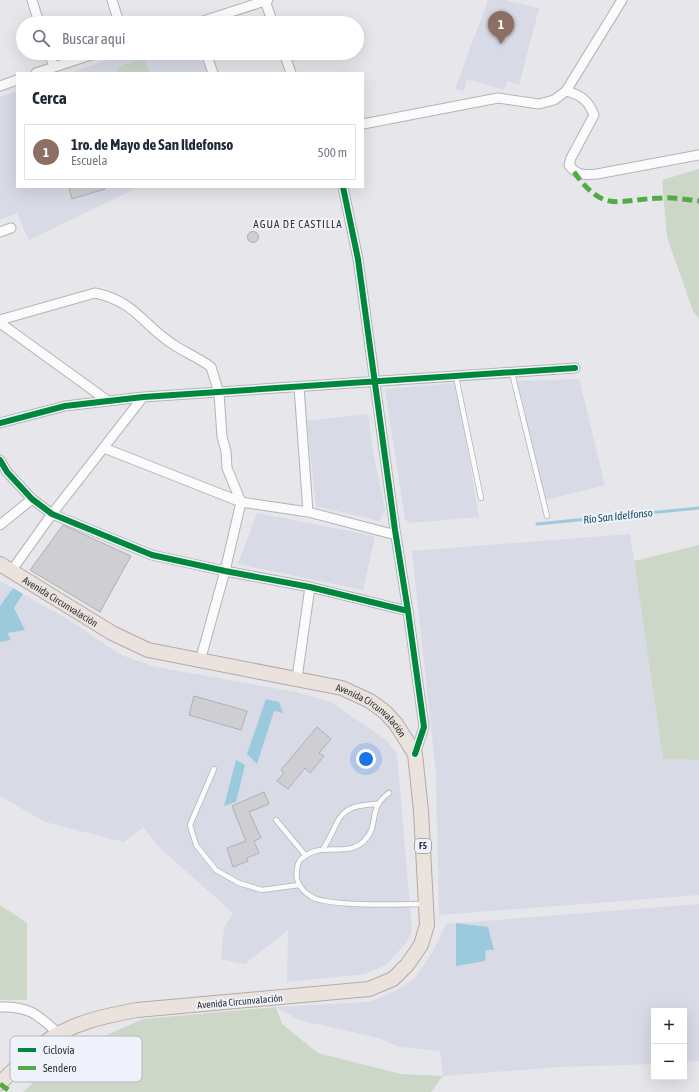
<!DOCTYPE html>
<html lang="es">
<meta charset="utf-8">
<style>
:root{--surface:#fff;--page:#f6f6f7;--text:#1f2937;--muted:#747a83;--line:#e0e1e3;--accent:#707074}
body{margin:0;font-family:"Asap Condensed",sans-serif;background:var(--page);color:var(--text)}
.controls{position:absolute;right:12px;bottom:12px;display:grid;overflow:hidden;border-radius:0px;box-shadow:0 4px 16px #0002}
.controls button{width:36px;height:36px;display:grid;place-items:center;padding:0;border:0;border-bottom:1px solid var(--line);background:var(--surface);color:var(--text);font:20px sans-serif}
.you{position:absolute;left:366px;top:759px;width:14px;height:14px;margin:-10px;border:3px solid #fff;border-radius:50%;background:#1a73e8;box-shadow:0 0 0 6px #1a73e833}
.badge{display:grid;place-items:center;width:26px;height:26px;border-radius:50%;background:var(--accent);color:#fff;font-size:13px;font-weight:700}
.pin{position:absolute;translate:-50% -33px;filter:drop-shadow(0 1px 2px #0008)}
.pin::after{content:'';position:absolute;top:21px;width:14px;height:12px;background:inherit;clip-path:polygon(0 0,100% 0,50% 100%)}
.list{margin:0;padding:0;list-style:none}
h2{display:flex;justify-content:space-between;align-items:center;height:52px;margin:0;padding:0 16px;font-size:17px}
h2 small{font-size:13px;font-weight:400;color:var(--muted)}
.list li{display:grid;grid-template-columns:26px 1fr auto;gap:12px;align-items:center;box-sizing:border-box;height:56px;margin:0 8px 8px;padding:0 8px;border:1px solid var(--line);border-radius:0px}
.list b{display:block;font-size:15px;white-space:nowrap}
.list p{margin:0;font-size:13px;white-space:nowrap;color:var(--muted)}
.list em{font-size:13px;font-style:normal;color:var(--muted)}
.icon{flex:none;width:22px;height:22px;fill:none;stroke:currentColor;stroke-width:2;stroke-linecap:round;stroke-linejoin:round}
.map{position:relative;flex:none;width:699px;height:1092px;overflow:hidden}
.search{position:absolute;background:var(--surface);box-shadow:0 4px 16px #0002;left:16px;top:16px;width:348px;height:44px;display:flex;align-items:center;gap:10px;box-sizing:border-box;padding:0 14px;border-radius:22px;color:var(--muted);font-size:15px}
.panel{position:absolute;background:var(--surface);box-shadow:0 4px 16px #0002;left:16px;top:72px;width:348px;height:116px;border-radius:0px}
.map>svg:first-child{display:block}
</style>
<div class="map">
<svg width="699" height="1092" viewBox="0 0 699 1092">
<rect width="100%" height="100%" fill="#e6e6eb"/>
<path fill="#d8dae6" d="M488,0h17l34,8 -20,77 -12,-4 -3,9 -37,-11 -3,12 -9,-2z
M128,53h71l8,20h-137z
M17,91v96h122l-110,53 -12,-27 -17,7v-123z
M579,379l26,106 -60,15 -30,-119z
M456,383l23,134 -70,6 -4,-4 -20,-130z
M368,414l5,37 12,59 -6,11 -63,-15 -9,-85z
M257,513l118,23 -12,54 -125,-26z
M630,534l33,225 36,1v135l-260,20 -3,-141 -24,-223z
M0,581l69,39 52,35 35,12 140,25 35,10 55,38 11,14 15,175 -5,13 -10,11 -11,12 -21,9 -78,8 1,-52 -43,34 -24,-5 3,-31 9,-15 -73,-65 -17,-21 -19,15 -79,-20 -45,-26z
M699,904v157l-15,1v-51h-30v53l-95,3 -116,9 -3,-25 -41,-4 -20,-9 -80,-18 -23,-13 93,-5 28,-12 18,-12 17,-25 14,-29z"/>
<path fill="#ccd7c8" d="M143,57l7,16h-31l-2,-5z
M699,169v150l-6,-8 -26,-74 -5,-57z
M699,545v215l-36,-1 -29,-198z
M0,905l27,18v77h-27z
M276,1007l6,17 36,29 83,21 42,2 -12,16h-408l41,-38 79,-35z"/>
<path fill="#9ccadd" d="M13,588l10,6 -9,14 11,22 -18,3 4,7 -11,2v-36z
M266,699l13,3 4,11 -9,-2 -17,53 -10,-10z
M236,760l9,5 -9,37 -12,4z
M456,923l32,4 6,23h-8l-1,11 -29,5z"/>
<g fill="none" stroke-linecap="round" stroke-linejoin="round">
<path stroke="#9ccadd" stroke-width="3" d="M537,524l162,-16"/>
</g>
<path fill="#cfced2" stroke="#b0afb3" d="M69,187h36v2l-33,10z
M247.5 237a5.5 5.5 0 1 1 11 0a5.5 5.5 0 1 1-11 0Z
M63,525l68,31 -31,56 -70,-42z
M194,696l53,15 -6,19 -52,-15z
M317,727l14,12 -12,14 5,3 -14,17 -5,-5 -17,21 -11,-8 7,-8 -3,-3z
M264,792l5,12 -20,8 12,26 -7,3 5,12 -12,5 1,3 -15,6 -6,-19 19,-7 -14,-35z"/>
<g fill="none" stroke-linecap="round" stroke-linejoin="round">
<g stroke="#b4b4b8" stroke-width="6">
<path id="service" d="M512,373l35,143
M456,377l25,121
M214,769l-24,56 6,20 20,25 23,13 23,7 37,-5
M389,793c-23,16 -8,33 -26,49 -18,16 -41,-2 -62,17 -4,4 -5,15 -4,20 2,8 8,14 15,18 17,10 90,7 112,7
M276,820l30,36
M323,849c20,-31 11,-43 54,-45"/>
</g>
<g stroke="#b4b4b8" stroke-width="11">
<path id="minor" d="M32,0l7,23
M112,0l7,23
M265,1l8,22
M197,23l71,-23
M49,53l5,14
M206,53l7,20
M284,53l7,20
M36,73l61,-20
M0,86l17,-6
M566,91c15,4 22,9 28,24l-23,43 -2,7c8,11 15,10 28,9l102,-19
M363,124l135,-26 41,6 15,-4 12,-9 56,-91
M343,187l15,72 37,271 13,81 16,116 -9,27
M0,232l11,-4
M0,320l95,-27c42,9 47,32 79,52 12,8 25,13 37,22l8,26 3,44 4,14 1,17 14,34 -16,69 -25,90
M0,323l108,78
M299,387l9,125
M0,423l65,-17 78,-9 432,-29
M104,448l137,54 67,10 88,23
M0,460l7,12 25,27 20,15 100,41 73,16 85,16 98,24
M0,525l32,-26
M12,570l40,-56 91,-117
M297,678l13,-91
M0,1007c30,-1 38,8 59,27"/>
</g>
<g stroke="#b5aaa5" stroke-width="16">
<g id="trunk">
<path id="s1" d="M0,564l112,69 36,17 194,38 28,13 15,11 11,12 19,30 6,57 6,114 -6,20 -14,20 -14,14 -24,10 -232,21c-33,6 -66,13 -93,33 -16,12 -30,27 -44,40"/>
</g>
</g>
<use href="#service" stroke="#fbfbfc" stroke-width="4.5"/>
<use href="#minor" stroke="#fbfbfc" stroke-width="9"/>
<use href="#trunk" stroke="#eae2dc" stroke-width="14"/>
<path stroke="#54ab45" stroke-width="5" stroke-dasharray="10 5" stroke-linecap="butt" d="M574,172c31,43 44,27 88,26 12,-1 25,2 37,3
M0,1084l11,8"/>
<g stroke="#f0f2fb" stroke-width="8">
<path id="cycleway" d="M343,187l15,72 37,271 13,81 16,116 -9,27
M0,423l65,-17 78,-9 432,-29
M0,460l7,12 25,27 20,15 100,41 73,16 85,16 98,24"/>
</g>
<use href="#cycleway" stroke="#00873e" stroke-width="6"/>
</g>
<g text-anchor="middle" stroke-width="4" stroke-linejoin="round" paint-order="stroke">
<rect fill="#f0f2fb" stroke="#6a6b70" stroke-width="1" x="415" y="839" width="16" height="14" rx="3"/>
<g font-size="9" font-weight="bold" fill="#303134">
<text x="423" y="849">F5</text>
</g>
<g font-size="10" fill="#303134" stroke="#f0f2fb">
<text dy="4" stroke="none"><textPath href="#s1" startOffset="71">Avenida Circunvalación</textPath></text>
<text dy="4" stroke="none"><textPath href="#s1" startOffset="406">Avenida Circunvalación</textPath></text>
<text transform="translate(240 1001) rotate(-5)" y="4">Avenida Circunvalación</text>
</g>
<g font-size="11" letter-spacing="1" fill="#303134" stroke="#f0f2fb">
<text x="298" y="228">AGUA DE CASTILLA</text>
</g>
<g font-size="11" font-style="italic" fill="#154d5f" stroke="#f0f2fb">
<text transform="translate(618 516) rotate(-6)" y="4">Río San Idelfonso</text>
</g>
</g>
<rect x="10" y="1036" width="132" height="46" rx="6" fill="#f0f2fb" stroke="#b6b8bf" stroke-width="1"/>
<rect x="18" y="1048" width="18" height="4" fill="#00873e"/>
<rect x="18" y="1066" width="18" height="4" fill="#54ab45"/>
<g font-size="11" fill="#303134">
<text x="43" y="1054">Ciclovía</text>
<text x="43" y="1072">Sendero</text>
</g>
</svg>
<div class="controls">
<button>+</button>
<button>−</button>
</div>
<div class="you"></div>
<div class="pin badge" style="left:501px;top:44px;background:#8d6e63">1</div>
<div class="search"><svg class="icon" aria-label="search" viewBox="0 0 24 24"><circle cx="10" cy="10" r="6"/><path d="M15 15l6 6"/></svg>Buscar aquí</div>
<section class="panel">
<h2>Cerca<small></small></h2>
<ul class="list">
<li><span class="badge" style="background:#8d6e63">1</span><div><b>1ro. de Mayo de San Ildefonso</b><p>Escuela</p></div><em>500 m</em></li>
</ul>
</section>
</div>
